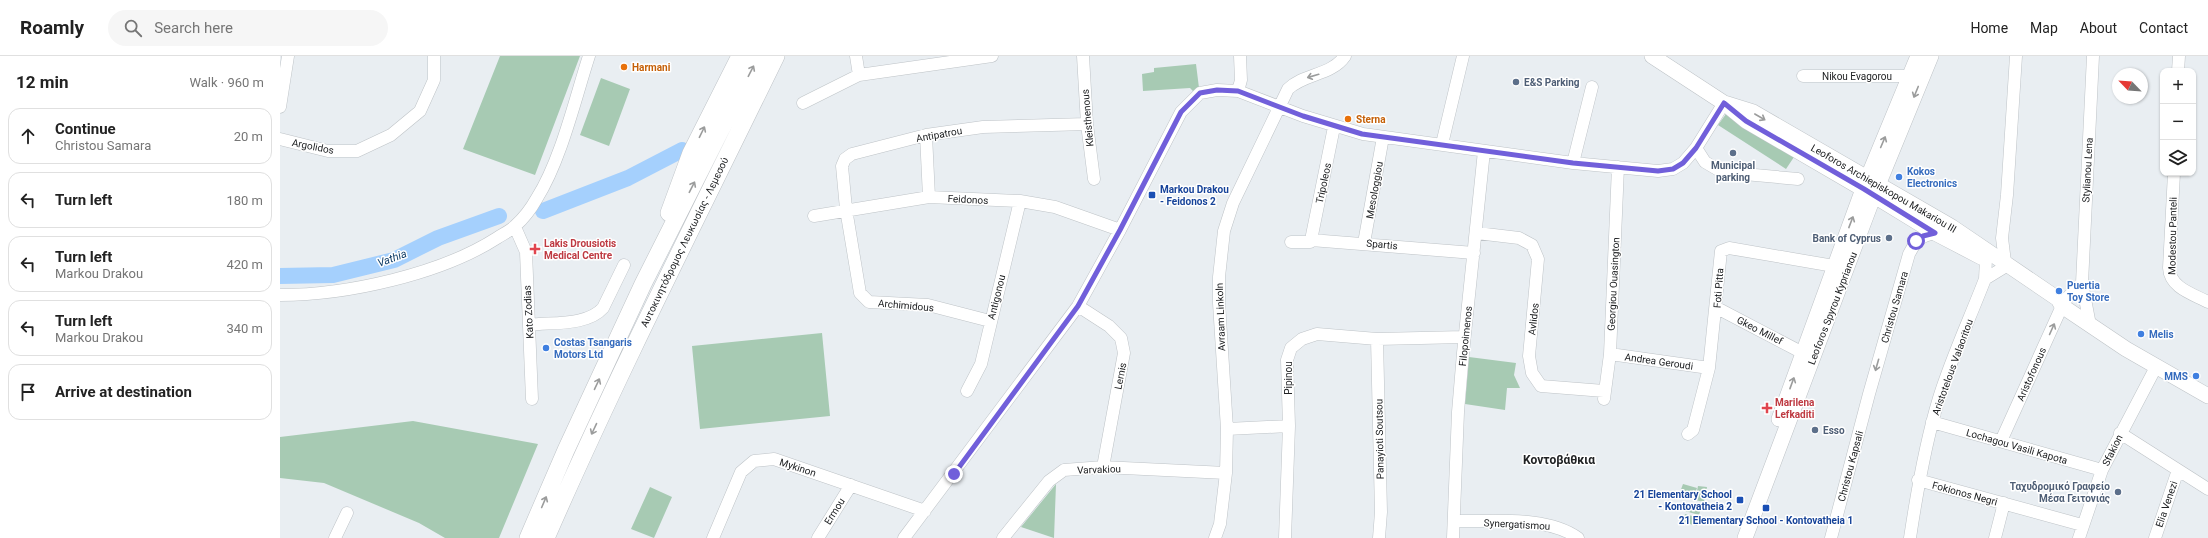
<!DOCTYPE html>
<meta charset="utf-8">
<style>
:root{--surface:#fff;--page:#f6f6f6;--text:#222;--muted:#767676;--line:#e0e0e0}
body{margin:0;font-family:Roboto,sans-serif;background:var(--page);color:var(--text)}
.controls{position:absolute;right:12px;top:12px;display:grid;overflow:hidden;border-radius:8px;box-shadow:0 1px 3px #0004}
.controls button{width:36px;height:36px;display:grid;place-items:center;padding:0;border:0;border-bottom:1px solid var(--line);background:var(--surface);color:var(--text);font:20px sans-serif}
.compass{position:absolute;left:1832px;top:12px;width:36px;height:36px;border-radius:50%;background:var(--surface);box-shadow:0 1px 3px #0004;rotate:295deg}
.stop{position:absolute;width:12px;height:12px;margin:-9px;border:3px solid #715fda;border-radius:50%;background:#fff}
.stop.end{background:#715fda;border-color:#fff;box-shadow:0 1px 4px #0008}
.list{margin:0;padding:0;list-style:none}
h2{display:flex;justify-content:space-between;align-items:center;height:52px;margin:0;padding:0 16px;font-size:17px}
h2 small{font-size:13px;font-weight:400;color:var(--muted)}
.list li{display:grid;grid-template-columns:26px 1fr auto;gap:12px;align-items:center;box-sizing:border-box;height:56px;margin:0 8px 8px;padding:0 8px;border:1px solid var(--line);border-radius:12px}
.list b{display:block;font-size:15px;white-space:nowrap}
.list p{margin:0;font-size:13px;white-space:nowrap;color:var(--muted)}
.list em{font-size:13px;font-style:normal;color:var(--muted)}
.icon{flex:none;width:22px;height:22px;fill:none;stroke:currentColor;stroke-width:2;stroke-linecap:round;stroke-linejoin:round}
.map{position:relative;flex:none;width:1928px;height:482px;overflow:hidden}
header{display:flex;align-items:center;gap:24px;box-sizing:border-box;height:56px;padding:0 20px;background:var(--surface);border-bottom:1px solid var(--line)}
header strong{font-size:19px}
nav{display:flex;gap:22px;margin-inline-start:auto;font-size:14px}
.search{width:280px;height:36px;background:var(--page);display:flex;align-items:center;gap:10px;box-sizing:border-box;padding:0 14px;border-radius:22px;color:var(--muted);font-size:15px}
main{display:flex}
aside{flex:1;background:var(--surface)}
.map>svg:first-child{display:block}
</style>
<header>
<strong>Roamly</strong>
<div class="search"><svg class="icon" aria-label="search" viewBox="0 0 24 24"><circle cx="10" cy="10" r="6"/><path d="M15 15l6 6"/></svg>Search here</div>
<nav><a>Home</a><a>Map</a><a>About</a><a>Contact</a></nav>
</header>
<main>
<aside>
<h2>12 min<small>Walk · 960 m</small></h2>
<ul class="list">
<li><svg class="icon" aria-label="ahead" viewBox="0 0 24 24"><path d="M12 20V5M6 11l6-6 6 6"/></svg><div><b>Continue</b><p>Christou Samara</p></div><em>20 m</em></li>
<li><svg class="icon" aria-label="left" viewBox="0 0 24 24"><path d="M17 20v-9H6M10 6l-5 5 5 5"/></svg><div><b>Turn left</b></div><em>180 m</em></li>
<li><svg class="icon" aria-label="left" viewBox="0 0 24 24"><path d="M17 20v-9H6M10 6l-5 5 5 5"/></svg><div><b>Turn left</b><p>Markou Drakou</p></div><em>420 m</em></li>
<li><svg class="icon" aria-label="left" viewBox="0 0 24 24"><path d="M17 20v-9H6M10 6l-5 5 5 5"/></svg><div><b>Turn left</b><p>Markou Drakou</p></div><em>340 m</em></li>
<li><svg class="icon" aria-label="arrive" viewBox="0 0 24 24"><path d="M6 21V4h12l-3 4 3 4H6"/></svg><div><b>Arrive at destination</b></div></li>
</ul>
</aside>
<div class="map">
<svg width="1928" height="482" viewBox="0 0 1928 482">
<rect width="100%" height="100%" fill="#e9eef2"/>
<path fill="#a7cab3" d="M220,0h80l-45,119 -72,-26z
M916,8l3,24 -6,3 -3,-3 -47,3 -1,-17 12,-2v-4z
M321,22l29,11 -21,57 -29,-11z
M1446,58l68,43 -8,12 -68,-44z
M542,277l8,83 -130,13 -8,-83z
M1189,301l47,6 -2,12 6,13h-13l-2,22 -40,-6z
M133,365l125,23 -39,94h-54l-26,-15 -95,-40 -44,-5v-41z
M776,428l-2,54 -33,-11z
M1403,428l14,4 -3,8 -14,-4z
M1418,430l9,1 -3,15 -9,-2z
M370,431l22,10 -18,41 -23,-9z
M1408,447l14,3 -3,9 -14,-4z
M1405,458l14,4 -2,8 -14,-4z"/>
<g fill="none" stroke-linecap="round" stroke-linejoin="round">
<path stroke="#a5d0fd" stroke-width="16" d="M263,155l85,-33 54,-28
M0,220l53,-1 61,-15 44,-22 61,-22"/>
<g stroke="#bec3c7" stroke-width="13">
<path id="minor" d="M576,0l3,19
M803,0l4,68 7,55
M1898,15l1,-15
M1523,20h108
M958,35l3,-11 -1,-24
M523,47l56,-28 133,-19
M0,51l8,-51
M646,79l3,62
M0,83l48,12h29l34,-16 29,-24 14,-31v-24
M1162,88l21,-88
M1416,92l9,14 17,10 76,7
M1293,107l19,-76
M1894,117l-5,95c1,20 24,26 39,34
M534,160l115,-19 91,4 35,6 65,23
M235,171l11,25 6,147
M1197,177l42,5 13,7 6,14 -9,97 3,17 9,13 63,5
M1031,184l23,-113
M1011,186h19l1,-2 163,13
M1084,187l19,-106
M1725,206l-3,-24 5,-43 9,-139
M1705,223l18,-11
M0,239c67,0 161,-21 217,-57 6,-4 13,-7 18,-12 8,-7 17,-19 22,-28 24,-38 38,-99 52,-142
M1778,243h8l16,-16
M798,250l31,20 12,12 3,15 -21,114
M1437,252l86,45
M710,265l-62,-16 -59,-3 -9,-9 -14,-84 -4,-43 3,-7 7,-5 74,-19 57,-8 104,-3
M249,269c23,-3 58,1 74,-17l21,-43
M1810,269l-8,-42 11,-227
M1097,283l4,173 -2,26
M1330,298l99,14
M687,335l14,-27 39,-163
M1324,343l6,-45 8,-187
M1652,366l170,48
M947,373l62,-3
M1840,377l88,56
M1408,378l5,-4 16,-62 12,-117 8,-3 105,18
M1721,385l61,-135
M1638,424l164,45
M1174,465c38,1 92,-6 124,17
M55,482l12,-25
M433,482l28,-66 13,-11 20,-2 151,52
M538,482l33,-53
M624,482l174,-232 42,-76 61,-118 19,-19 17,-3 21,1 65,25 60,18 210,29 85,8 15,-2 10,-6 13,-15 28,-45
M723,482l46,-57 15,-11 39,-3 123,6
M935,482l5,-14 6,-51 1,-44 -8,-126v-26l5,-46 9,-28 55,-114c16,-16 43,-13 57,-33
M1005,482l4,-112 -2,-66 4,-12 11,-9 15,-5 60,5 87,-2
M1173,482l5,-126 5,-59 21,-202
M1551,482l38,-144 40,-140c8,-15 10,-17 26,-21
M1630,482c7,-47 15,-94 29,-140 12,-39 31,-80 46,-119l1,-20
M1715,482l9,-35
M1799,482l23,-68 54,-103
M1875,482l23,-68"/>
</g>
<g stroke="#bec3c7" stroke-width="16">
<path id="major" d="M1372,0l72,47 22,18 117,68 72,44 46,24
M1444,47l29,9 199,115 106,72 4,7 64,43 82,47
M1499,363l84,-230 55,-133
M1465,482l129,-343 57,-139"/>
</g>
<g stroke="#bec3c7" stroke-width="18">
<path id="highway" d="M389,157l22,-60 49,-97
M248,482l38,-88 77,-166 115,-228
M266,482c71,-163 152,-322 230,-482"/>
</g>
<use href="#minor" stroke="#fff" stroke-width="12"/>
<use href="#major" stroke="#fff" stroke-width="15"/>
<use href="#highway" stroke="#fff" stroke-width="17"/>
</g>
<defs><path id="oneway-shaft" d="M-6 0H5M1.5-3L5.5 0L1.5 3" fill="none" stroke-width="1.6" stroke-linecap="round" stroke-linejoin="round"/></defs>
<g stroke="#9b9c9c">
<use href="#oneway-shaft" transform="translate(471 15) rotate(-63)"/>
<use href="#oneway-shaft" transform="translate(1033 20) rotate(164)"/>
<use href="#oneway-shaft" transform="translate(1636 36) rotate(112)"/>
<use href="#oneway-shaft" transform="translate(1480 61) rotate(30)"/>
<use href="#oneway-shaft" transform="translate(422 76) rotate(-64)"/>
<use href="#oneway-shaft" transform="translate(1603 86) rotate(-67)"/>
<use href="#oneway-shaft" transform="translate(412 131) rotate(-63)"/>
<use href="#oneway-shaft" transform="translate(1571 166) rotate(-69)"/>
<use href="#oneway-shaft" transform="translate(1772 273) rotate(-66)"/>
<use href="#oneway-shaft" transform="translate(1597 309) rotate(106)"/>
<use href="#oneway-shaft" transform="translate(1512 327) rotate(-70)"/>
<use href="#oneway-shaft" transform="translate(317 328) rotate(-65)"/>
<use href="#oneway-shaft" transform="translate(314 373) rotate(115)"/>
<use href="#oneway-shaft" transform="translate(264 446) rotate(-67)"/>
</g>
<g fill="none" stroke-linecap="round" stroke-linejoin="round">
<path stroke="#715fda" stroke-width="5" d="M674,418l124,-168 42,-76 61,-118 19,-19 17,-3 21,1 65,25 59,18 211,29 85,8 15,-2 10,-6 13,-15 28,-45 22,18 118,68 71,44 -12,3 -7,5"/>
</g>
<g fill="#e8710a" stroke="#fff" stroke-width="1.5">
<circle cx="344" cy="11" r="4"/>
<circle cx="1068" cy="63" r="4"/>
</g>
<g fill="#5c6f8a" stroke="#fff" stroke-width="1.5">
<circle cx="1236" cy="26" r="4"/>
<circle cx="1453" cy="97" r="4"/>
<circle cx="1609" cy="182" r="4"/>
<circle cx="1535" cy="374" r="4"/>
<circle cx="1838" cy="436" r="4"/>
</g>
<g fill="#3f7fe0" stroke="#fff" stroke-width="1.5">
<circle cx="1619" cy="121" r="4"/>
<circle cx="1779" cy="235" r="4"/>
<circle cx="1861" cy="278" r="4"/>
<circle cx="266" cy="292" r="4"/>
<circle cx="1916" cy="320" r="4"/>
</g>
<g fill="#1a4fb4" stroke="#fff" stroke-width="1.5">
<rect x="868" y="135" width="8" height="8" rx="2"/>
<rect x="1456" y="440" width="8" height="8" rx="2"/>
<rect x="1482" y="448" width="8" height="8" rx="2"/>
</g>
<g fill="#e0444e" stroke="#fff" stroke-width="1.5">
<path d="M253 187h4v4h4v4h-4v4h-4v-4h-4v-4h4z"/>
<path d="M1485 346h4v4h4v4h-4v4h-4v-4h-4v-4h4z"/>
</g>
<g text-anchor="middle" stroke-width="3" stroke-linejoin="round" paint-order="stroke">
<g font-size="10" font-weight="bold" fill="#c56008" stroke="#fff" text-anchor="start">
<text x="352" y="15">Harmani</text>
<text x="1076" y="67">Sterna</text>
</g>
<g font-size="10" fill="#202224" stroke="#fff">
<text x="1577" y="24">Nikou Evagorou</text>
<text transform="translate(807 62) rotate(-95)" y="4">Kleisthenous</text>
<text transform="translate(659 78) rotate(-10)" y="4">Antipatrou</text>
<text transform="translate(33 90) rotate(11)" y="4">Argolidos</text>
<text transform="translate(1807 114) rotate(-87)" y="4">Stylianou Lena</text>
<text transform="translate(1043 127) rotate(-78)" y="4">Tripoleos</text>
<text transform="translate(1604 132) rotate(30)" y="4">Leoforos Archiepiskopou Makariou III</text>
<text transform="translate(1094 134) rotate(-80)" y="4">Mesologgiou</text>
<text transform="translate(688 143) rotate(3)" y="4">Feidonos</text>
<text transform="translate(1892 180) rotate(-89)" y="4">Modestou Panteli</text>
<text transform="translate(404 186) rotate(-64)" y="4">Αυτοκινητόδρομος Λευκωσίας - Λεμεσού</text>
<text transform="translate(1102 188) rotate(5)" y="4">Spartis</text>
<text transform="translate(1333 228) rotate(-87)" y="4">Georgiou Ouasington</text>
<text transform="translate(1438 232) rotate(-86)" y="4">Foti Pitta</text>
<text transform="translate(716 241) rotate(-76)" y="4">Antigonou</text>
<text transform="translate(626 249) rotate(5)" y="4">Archimidous</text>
<text transform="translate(1614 251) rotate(-74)" y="4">Christou Samara</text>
<text transform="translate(1552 252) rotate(-69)" y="4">Leoforos Spyrou Kyprianou</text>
<text transform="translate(248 256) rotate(-93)" y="4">Kato Zodias</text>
<text transform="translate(940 261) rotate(-92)" y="4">Avraam Linkoln</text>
<text transform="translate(1253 263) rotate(-84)" y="4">Avlidos</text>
<text transform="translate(1480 274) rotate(27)" y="4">Gkeo Millef</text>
<text transform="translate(1185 280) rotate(-84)" y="4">Filopoimenos</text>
<text transform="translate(1379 305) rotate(8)" y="4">Andrea Geroudi</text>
<text transform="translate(1672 311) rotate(-70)" y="4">Aristotelous Valaoritou</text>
<text transform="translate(1751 318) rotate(-66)" y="4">Aristofonous</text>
<text transform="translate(840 320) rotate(-79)" y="4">Lernis</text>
<text transform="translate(1008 322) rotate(-90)" y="4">Pipinou</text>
<text transform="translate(1099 383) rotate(-91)" y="4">Panayioti Soutsou</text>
<text transform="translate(1737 390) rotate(16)" y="4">Lochagou Vasili Kapota</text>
<text transform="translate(1832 394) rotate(-64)" y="4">Sfakion</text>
<text transform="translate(1570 410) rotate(-75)" y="4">Christou Kapsali</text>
<text transform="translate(518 411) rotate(18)" y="4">Mykinon</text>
<text transform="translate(819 413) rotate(-2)" y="4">Varvakiou</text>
<text transform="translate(1685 437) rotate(15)" y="4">Fokionos Negri</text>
<text transform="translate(1886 448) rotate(-71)" y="4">Elia Venezi</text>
<text transform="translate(554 455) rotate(-58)" y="4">Ermou</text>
<text transform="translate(1237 468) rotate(3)" y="4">Synergatismou</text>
</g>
<g font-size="10" font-weight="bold" fill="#4e5e75" stroke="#fff" text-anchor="start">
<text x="1244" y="30">E&amp;S Parking</text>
<text x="1453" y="113" text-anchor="middle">Municipal<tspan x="1453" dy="12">parking</tspan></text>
<text x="1601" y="186" text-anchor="end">Bank of Cyprus</text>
<text x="1543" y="378">Esso</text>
<text x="1830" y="434" text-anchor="end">Ταχυδρομικό Γραφείο<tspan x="1830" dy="12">Μέσα Γειτονιάς</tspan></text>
</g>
<g font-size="10" font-weight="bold" fill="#366cbe" stroke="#fff" text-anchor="start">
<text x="1627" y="119">Kokos<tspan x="1627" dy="12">Electronics</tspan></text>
<text x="1787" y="233">Puertia<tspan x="1787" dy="12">Toy Store</tspan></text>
<text x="1869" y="282">Melis</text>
<text x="274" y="290">Costas Tsangaris<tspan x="274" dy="12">Motors Ltd</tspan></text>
<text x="1908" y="324" text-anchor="end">MMS</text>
</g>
<g font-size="10" font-weight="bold" fill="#164399" stroke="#fff" text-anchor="start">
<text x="880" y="137">Markou Drakou<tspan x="880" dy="12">- Feidonos 2</tspan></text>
<text x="1452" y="442" text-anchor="end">21 Elementary School<tspan x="1452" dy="12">- Kontovatheia 2</tspan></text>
<text x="1486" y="468" text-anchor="middle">21 Elementary School - Kontovatheia 1</text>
</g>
<g font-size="10" font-weight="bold" fill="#be3a42" stroke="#fff" text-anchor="start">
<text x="264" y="191">Lakis Drousiotis<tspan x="264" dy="12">Medical Centre</tspan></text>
<text x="1495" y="350">Marilena<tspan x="1495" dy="12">Lefkaditi</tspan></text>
</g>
<g font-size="11" font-style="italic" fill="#134069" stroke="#fff">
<text transform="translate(112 202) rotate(-20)" y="4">Vathia</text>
</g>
<g font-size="12" font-weight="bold" fill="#202224" stroke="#fff">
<text x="1279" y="408">Κοντοβάθκια</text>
</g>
</g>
</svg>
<div class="controls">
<button>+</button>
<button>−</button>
<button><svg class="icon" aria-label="layers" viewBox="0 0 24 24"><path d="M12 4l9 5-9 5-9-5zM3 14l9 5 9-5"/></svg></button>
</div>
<svg class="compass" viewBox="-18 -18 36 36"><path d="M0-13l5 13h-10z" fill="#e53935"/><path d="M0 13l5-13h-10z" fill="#767676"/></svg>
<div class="stop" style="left:1636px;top:185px"></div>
<div class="stop end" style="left:674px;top:418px"></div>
</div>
</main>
